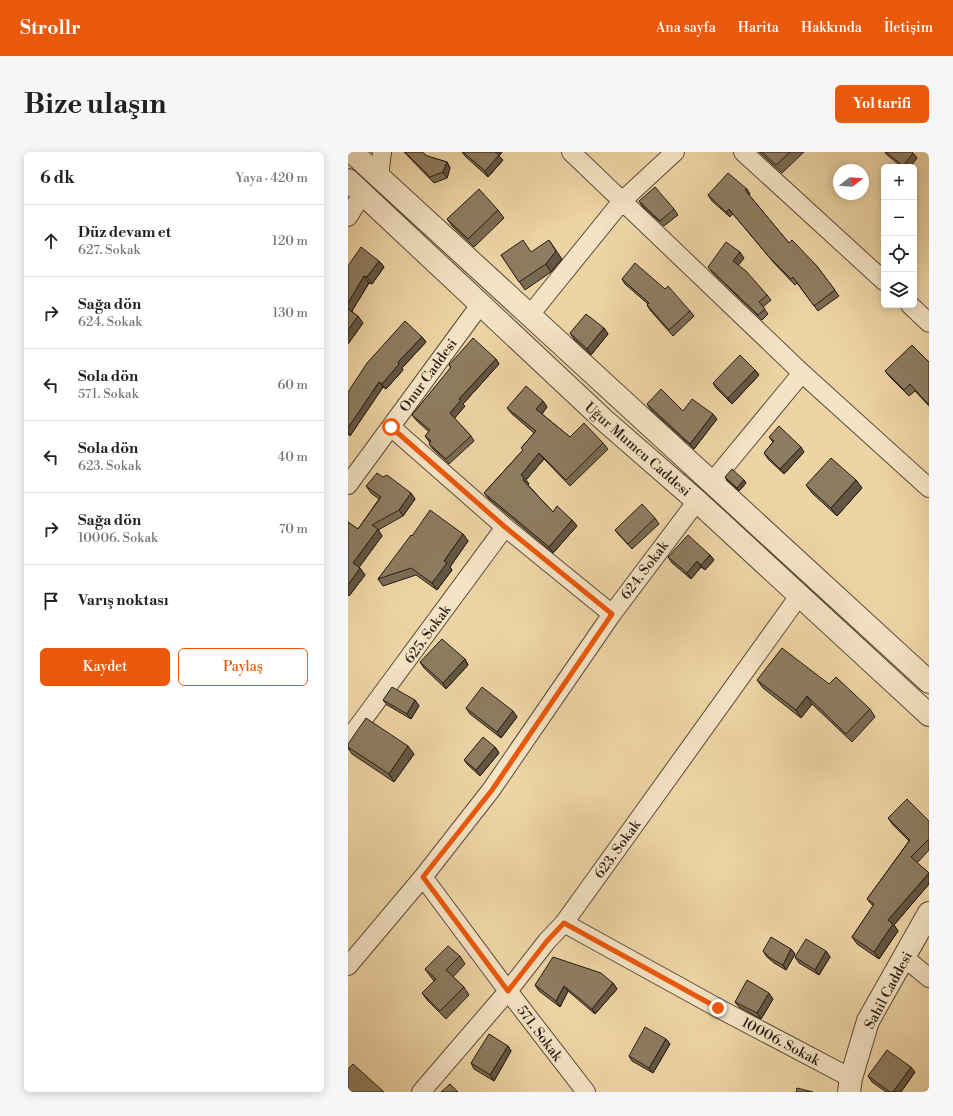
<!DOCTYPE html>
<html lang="tr">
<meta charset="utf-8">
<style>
:root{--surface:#fff;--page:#f6f6f6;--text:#202124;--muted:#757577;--line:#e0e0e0;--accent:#ea580c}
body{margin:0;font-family:"Libre Bodoni",serif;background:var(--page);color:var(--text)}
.controls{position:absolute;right:12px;top:12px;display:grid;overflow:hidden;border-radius:6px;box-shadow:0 2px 10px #0003}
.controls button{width:36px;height:36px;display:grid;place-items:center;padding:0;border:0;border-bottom:1px solid var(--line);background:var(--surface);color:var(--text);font:20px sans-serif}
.compass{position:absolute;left:485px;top:12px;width:36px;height:36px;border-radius:50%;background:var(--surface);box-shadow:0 2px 10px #0003;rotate:73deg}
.stop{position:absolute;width:12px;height:12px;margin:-9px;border:3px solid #ea580c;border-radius:50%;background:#fff}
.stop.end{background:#ea580c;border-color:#fff;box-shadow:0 1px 4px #0008}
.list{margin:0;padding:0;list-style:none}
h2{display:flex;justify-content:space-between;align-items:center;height:52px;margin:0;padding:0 16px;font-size:17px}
h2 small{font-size:13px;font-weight:400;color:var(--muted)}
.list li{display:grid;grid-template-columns:26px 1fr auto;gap:12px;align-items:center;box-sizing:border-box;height:72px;padding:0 16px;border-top:1px solid var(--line)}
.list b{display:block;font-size:15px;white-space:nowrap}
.list p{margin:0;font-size:13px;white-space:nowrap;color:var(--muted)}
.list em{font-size:13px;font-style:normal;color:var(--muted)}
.actions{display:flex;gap:8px;padding:12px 16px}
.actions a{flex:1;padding:9px 0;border:1px solid var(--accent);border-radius:6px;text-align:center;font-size:14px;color:var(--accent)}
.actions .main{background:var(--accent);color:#fff}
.icon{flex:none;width:22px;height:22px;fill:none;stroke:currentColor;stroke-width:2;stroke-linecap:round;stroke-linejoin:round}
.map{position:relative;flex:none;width:581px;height:940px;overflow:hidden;border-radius:6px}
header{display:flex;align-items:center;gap:24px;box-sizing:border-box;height:56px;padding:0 20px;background:var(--accent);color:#fff}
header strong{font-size:19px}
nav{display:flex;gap:22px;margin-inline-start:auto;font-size:14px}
.intro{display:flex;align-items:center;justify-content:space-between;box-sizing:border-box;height:96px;padding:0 24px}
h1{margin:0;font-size:28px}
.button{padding:10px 18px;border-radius:6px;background:var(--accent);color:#fff;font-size:14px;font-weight:700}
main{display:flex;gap:24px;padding:0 24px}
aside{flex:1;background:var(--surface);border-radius:6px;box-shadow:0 2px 10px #0003}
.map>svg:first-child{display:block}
</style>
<header>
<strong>Strollr</strong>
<nav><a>Ana sayfa</a><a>Harita</a><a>Hakkında</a><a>İletişim</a></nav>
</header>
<div class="intro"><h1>Bize ulaşın</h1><a class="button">Yol tarifi</a></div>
<main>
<aside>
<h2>6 dk<small>Yaya · 420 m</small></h2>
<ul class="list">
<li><svg class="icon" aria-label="ahead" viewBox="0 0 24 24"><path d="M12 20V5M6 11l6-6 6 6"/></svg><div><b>Düz devam et</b><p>627. Sokak</p></div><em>120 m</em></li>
<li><svg class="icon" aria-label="right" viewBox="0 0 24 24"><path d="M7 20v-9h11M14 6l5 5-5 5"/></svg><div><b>Sağa dön</b><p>624. Sokak</p></div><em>130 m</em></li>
<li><svg class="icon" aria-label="left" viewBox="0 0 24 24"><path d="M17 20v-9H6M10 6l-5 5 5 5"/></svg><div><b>Sola dön</b><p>571. Sokak</p></div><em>60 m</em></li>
<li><svg class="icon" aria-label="left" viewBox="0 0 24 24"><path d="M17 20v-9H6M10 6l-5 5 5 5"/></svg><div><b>Sola dön</b><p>623. Sokak</p></div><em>40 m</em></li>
<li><svg class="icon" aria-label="right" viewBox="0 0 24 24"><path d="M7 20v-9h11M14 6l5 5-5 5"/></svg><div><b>Sağa dön</b><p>10006. Sokak</p></div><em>70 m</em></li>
<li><svg class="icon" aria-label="arrive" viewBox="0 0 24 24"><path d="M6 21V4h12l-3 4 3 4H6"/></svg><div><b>Varış noktası</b></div></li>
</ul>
<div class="actions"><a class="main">Kaydet</a><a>Paylaş</a></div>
</aside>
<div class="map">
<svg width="581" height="940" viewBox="0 0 581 940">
<rect width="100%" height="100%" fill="#eed4a5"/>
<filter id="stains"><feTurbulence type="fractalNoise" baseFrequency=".005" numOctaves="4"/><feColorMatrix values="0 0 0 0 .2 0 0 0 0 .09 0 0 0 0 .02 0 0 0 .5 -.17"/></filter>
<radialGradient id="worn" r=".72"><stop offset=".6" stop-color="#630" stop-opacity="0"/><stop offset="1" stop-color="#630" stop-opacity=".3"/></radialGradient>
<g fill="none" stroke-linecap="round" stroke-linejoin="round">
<g stroke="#584b39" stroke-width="20">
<path id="minor" d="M223,0l231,221 127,115
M395,0l141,129
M31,25l3,-25
M0,65l15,-24
M562,153l19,18
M181,164l93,-115 53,-49
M43,275l114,100 107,87
M364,330l90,-109
M0,333l132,-180
M0,588l157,-213
M75,725l85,114 78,101
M216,771l154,85 133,70
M557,806l24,20
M0,814l75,-89 68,-87 121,-176 85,-113
M73,940l87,-101 39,-50 17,-18 235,-327"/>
</g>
<g stroke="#584b39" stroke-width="24">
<path id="tertiary" d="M4,0l577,530
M0,28l256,240 93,81 232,214
M501,940l2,-14 17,-57 61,-108"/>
</g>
<use href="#minor" stroke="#f4e3c4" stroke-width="18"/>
<use href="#tertiary" stroke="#f4e3c4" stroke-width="22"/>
</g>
<path fill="#7a6b53" stroke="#261d15" d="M56,0h18l5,4 20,6 3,6 -3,10 -13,5z
M114,0h40l-3,4 4,4 -15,17 -23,-21z
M411,0h45l-22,21z
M537,0h27l5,6 -7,9h-8l-16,-13z
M402,42l-1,1 40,48 27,22 23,31 -21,15 -21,-28 -2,2 -21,-22 -41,-49 -3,3 -18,-16 -4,-6z
M291,49l35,8 4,6 -14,11 -21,-19z
M150,58l6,8 -30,29 -21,-20 -6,-8z
M183,100l31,7 -11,13 -26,18 -24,-35z
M396,106l-6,7 29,30 4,5 -8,7 5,7 -6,6 -50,-48 -4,-5z
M31,109l5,6 -12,17 -3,-1 -17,28 11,12 -15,21v-78z
M274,127l68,32 4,5 -21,20 -23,-26 -3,-5 1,-1 -23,-20z
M256,176l4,6 -17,21 -17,-16 -4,-6z
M74,185l4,5 -24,26 1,2 -17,19 -3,-2 -33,49 -1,-2 -1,1v-43z
M148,207l3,5 -36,40 2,2 -11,12 17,18 3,5 -25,23 -16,-15 -4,-5 1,-1 -5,-7 4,-4 -13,-12 -4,-5 39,-47 -2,-3z
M581,210v44l-14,-15 -6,5 -19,-19 -5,-6z
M407,218l4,5 -27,29 -16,-16 -3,-5z
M195,249l4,6 -5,7 28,23 33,6 5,6 -38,37 -26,-27 -18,21 3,4 -1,1 25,27 19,8 5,6 -24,27 -64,-54 -5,-6 39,-43 -2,-2 13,-15 -22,-19 -5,-6z
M299,252l36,7 34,8 -23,30 -43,-39z
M421,285l35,15 -20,22 -16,-15 -4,-6 9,-11z
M35,325l28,16 4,6 -12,17 -25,14 4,6 -23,31 6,8 -16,21 -1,-1v-73l10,7 21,-30 -8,-6 -5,-7z
M377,325l19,3 2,3 -7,8 -12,-11z
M508,328l6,8 -25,28 -25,-23 -6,-8z
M307,366l4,6 -27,25 -13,-14 -4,-5z
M115,382l5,7 -18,26 2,3 -15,20 -21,-15 -33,11 -5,-7 34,-43z
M362,403l4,5 -9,10 -4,-3 -10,12 -19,-16 -4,-6z
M117,507l3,6 -22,24 -22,-21 -4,-6z
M409,528l72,4 41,25 5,8 -23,25 -40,-38 -11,14 -38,-30z
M35,548h32l4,6 -8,13 -24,-14z
M118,556l47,3 4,6 -16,21 -31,-24z
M0,592l66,10 -20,28 -42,-28 -4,-6z
M147,595l4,6 -19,23 -12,-11 -4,-5z
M540,666l41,3v29l-12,13 12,10v11l-35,41 4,6 -19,28 -22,-15 -5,-7 21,-31 -6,-7 42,-58 -16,-16z
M443,797l4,5 -9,16 -12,-7 -7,-6 -4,-6z
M478,799l4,6 -11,18 -20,-12 -4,-6z
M112,804l5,8 -12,13 11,10 5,8 -23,24 -18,-18 -6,-8 12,-12 -9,-12z
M265,831l4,6 -22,25 -27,-23 -8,16 -21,-16 -4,-6z
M425,847l-12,20 -22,-12 -4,-5z
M318,887l4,5 -17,29 -21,-12 -3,-5z
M160,894l3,5 -17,30 -20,-12 -3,-6z
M567,920l-14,20h-15l-14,-10 -4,-6z"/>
<path fill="#635743" stroke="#261d15" d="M147,0h7l-3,4 4,4 -15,17 -3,-6z
M565,1l4,5 -7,9h-6l-1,-1z
M99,10l3,6 -3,10 -4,-6z
M399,37l3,5 -1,2 -4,-6z
M381,57l4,5 -3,3 -4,-5z
M201,88l13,19 -11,13 -5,-8z
M392,100l4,6 -7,9 -4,-6z
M31,109l5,6 -12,17 -5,-7z
M16,124l5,7 -19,31 -2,-3v-8z
M10,164l5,7 -15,21v-14z
M256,176l4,6 -17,21 -4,-6z
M74,185l4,5 -24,26 1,2 -17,19 -4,-5 16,-22z
M148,207l3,5 -36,40 2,2 -11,13 -4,-6 9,-14z
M407,218l4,5 -27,29 -4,-6z
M31,230l4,5 -33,49 -2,-4v-4z
M195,249l4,6 -6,8 -5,-6z
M365,262l4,5 -23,30 -4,-5z
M453,295l3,5 -20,22 -4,-5z
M191,301l5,6 -18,21 3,4 -2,2 -4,-6 -2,-5z
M396,328l2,3 -7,8 -2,-3z
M508,328l6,8 -25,28 -6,-8z
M63,341l4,6 -12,17 -4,-6z
M224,368l5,6 -24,27 -4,-6z
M30,377l4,7 -24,33 -5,-6z
M115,382l5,7 -18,26 2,3 -15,20 -5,-7 12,-22z
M362,403l4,5 -9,10 -4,-5z
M349,409l4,6 -10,12 -4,-6z
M12,416l5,7 -16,21 -1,-1v-10z
M117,507l3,6 -22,24 -3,-6z
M459,544l5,8 -11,14 -5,-8z
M67,548l4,6 -8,13 -4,-5z
M165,559l4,6 -16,21 -4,-6z
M60,594l6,8 -20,28 -5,-8z
M147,595l4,6 -19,23 -4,-6z
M581,721v11l-35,41 4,6 -19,28 -5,-7 14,-32z
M443,797l4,5 -9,16 -3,-5z
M478,799l4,6 -11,18 -4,-5z
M265,831l4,6 -22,25 -3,-5z
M216,834l4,5 -8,16 -4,-6z
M421,841l4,6 -12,20 -4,-6z
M318,887l4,5 -17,29 -4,-5z
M160,894l3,5 -17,30 -4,-6z
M563,915l4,5 -14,20h-8z"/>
<path fill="#8e7c60" stroke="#261d15" d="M57,0h17l5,4 20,6 -4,10 -13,5z
M115,0h32l4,3 -14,16z
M414,0h28l-14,13z
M538,0h26l1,1 -10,13z
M380,21l19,16 -2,1 44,53 3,-3 24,25 19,25 -21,16 -21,-29 -2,2 -21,-21 -41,-49 -3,3 -18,-17z
M307,35l19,22 -14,12 -21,-20z
M131,37l19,21 -30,29 -21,-20z
M175,88l8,12 18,-12 7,11 -10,13 -27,18 -18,-27z
M378,90l14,10 -7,9 13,10 21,24 -8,7 6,7 -7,6 -50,-48z
M13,95l18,14 -12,16 -3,-1 -16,27v-37z
M287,111l30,26 3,-3 22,25 -21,19 -22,-25 2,-2 -27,-24z
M0,157l10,7 -10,14z
M238,162l18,14 -17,21 -17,-16z
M57,169l17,16 -24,25 1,2 -17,20 -3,-2 -31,46v-36l19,-29z
M125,186l23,21 -37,40 2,1 -11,13 21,23 -25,23 -17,-15 2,-3 -6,-5 5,-6 -18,-15 39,-48 -2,-2z
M564,193l17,17v43l-19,-21 -6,6 -19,-19z
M392,203l15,15 -27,28 -15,-15z
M178,234l17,15 -7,8 34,28 14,-14 19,20 -37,37 -27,-27 -18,22 3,3 -1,2 30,32 4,-6 15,14 -23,27 -65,-54 39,-43 -2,-2 15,-17 -29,-23z
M313,237l22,22 9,-12 21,15 -23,30 -43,-40z
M431,274l22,21 -21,22 -16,-16 10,-12 -5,-4z
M483,306l25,22 -25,28 -25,-23z
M384,317l12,11 -7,8 -12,-11z
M29,321l6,4 4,-2 24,18 -12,17 -27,15 6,4 -25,34 7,5 -12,17v-63l10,7 23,-32 -15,-11z
M294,352l13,14 -27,26 -13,-14z
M82,358l33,24 -19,27 3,2 -15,20 -21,-15 -33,11 33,-44 1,1z
M340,383l22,20 -9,10 -4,-4 -10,12 -19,-16z
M94,487l23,20 -22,24 -23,-21z
M434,496l47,36 7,-7 34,32 -24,25 -39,-38 -11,14 -39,-30z
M44,535l23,13 -8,14 -24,-14z
M134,535l31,24 -16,21 -31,-24z
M18,566l42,28 -19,28 -41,-27v-3z
M135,585l12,10 -19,23 -12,-10z
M559,647l22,22v18l-18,18 18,16 -41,47 5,4 -19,28 -22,-15 22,-33 -7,-5 43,-59 -22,-22z
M423,785l20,12 -8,16 -13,-7 -7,-7z
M458,787l20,12 -11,19 -20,-13z
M100,794l12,10 -14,14 18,17 -24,24 -18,-18 14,-14 -11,-10z
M205,805l48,16 12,10 -21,26 -28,-23 -8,15 -21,-16z
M399,828l22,13 -12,20 -22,-11z
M297,875l21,12 -17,29 -20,-12z
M141,882l19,12 -18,29 -19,-12z
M539,898l24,17 -18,25h-3l-22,-16z
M5,912l31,28h-36v-23z
M102,932l8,8h-17z
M449,936l16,4h-17z"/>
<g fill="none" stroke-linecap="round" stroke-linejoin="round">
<path stroke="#ea580c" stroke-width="5" d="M43,275l114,100 107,87 -120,176 -69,87 85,114 39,-50 17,-18 154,85"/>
</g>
<g text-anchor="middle" stroke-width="3.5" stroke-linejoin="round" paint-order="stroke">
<g font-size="14" fill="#261d15" stroke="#f4e3c4">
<text transform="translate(80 223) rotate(-54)" y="5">Onur Caddesi</text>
<text transform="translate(290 297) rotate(41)" y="5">Uğur Mumcu Caddesi</text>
<text transform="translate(296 418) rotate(-53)" y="5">624. Sokak</text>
<text transform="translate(79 482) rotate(-54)" y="5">625. Sokak</text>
<text transform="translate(269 697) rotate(-54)" y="5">623. Sokak</text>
<text transform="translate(540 838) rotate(-62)" y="5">Sahil Caddesi</text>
<text transform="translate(192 881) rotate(53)" y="5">571. Sokak</text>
<text transform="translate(433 889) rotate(28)" y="5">10006. Sokak</text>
</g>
</g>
<rect width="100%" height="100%" filter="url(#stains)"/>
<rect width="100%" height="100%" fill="url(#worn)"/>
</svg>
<div class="controls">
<button>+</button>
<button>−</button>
<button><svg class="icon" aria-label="locate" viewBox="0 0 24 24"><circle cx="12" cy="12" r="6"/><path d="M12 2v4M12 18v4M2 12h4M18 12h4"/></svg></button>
<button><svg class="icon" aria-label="layers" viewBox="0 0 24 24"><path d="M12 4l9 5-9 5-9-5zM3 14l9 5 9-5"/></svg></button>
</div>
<svg class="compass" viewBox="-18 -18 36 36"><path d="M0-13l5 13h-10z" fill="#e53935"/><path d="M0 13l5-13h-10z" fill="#757577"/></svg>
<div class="stop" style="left:43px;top:275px"></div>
<div class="stop end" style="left:370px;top:856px"></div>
</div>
</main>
